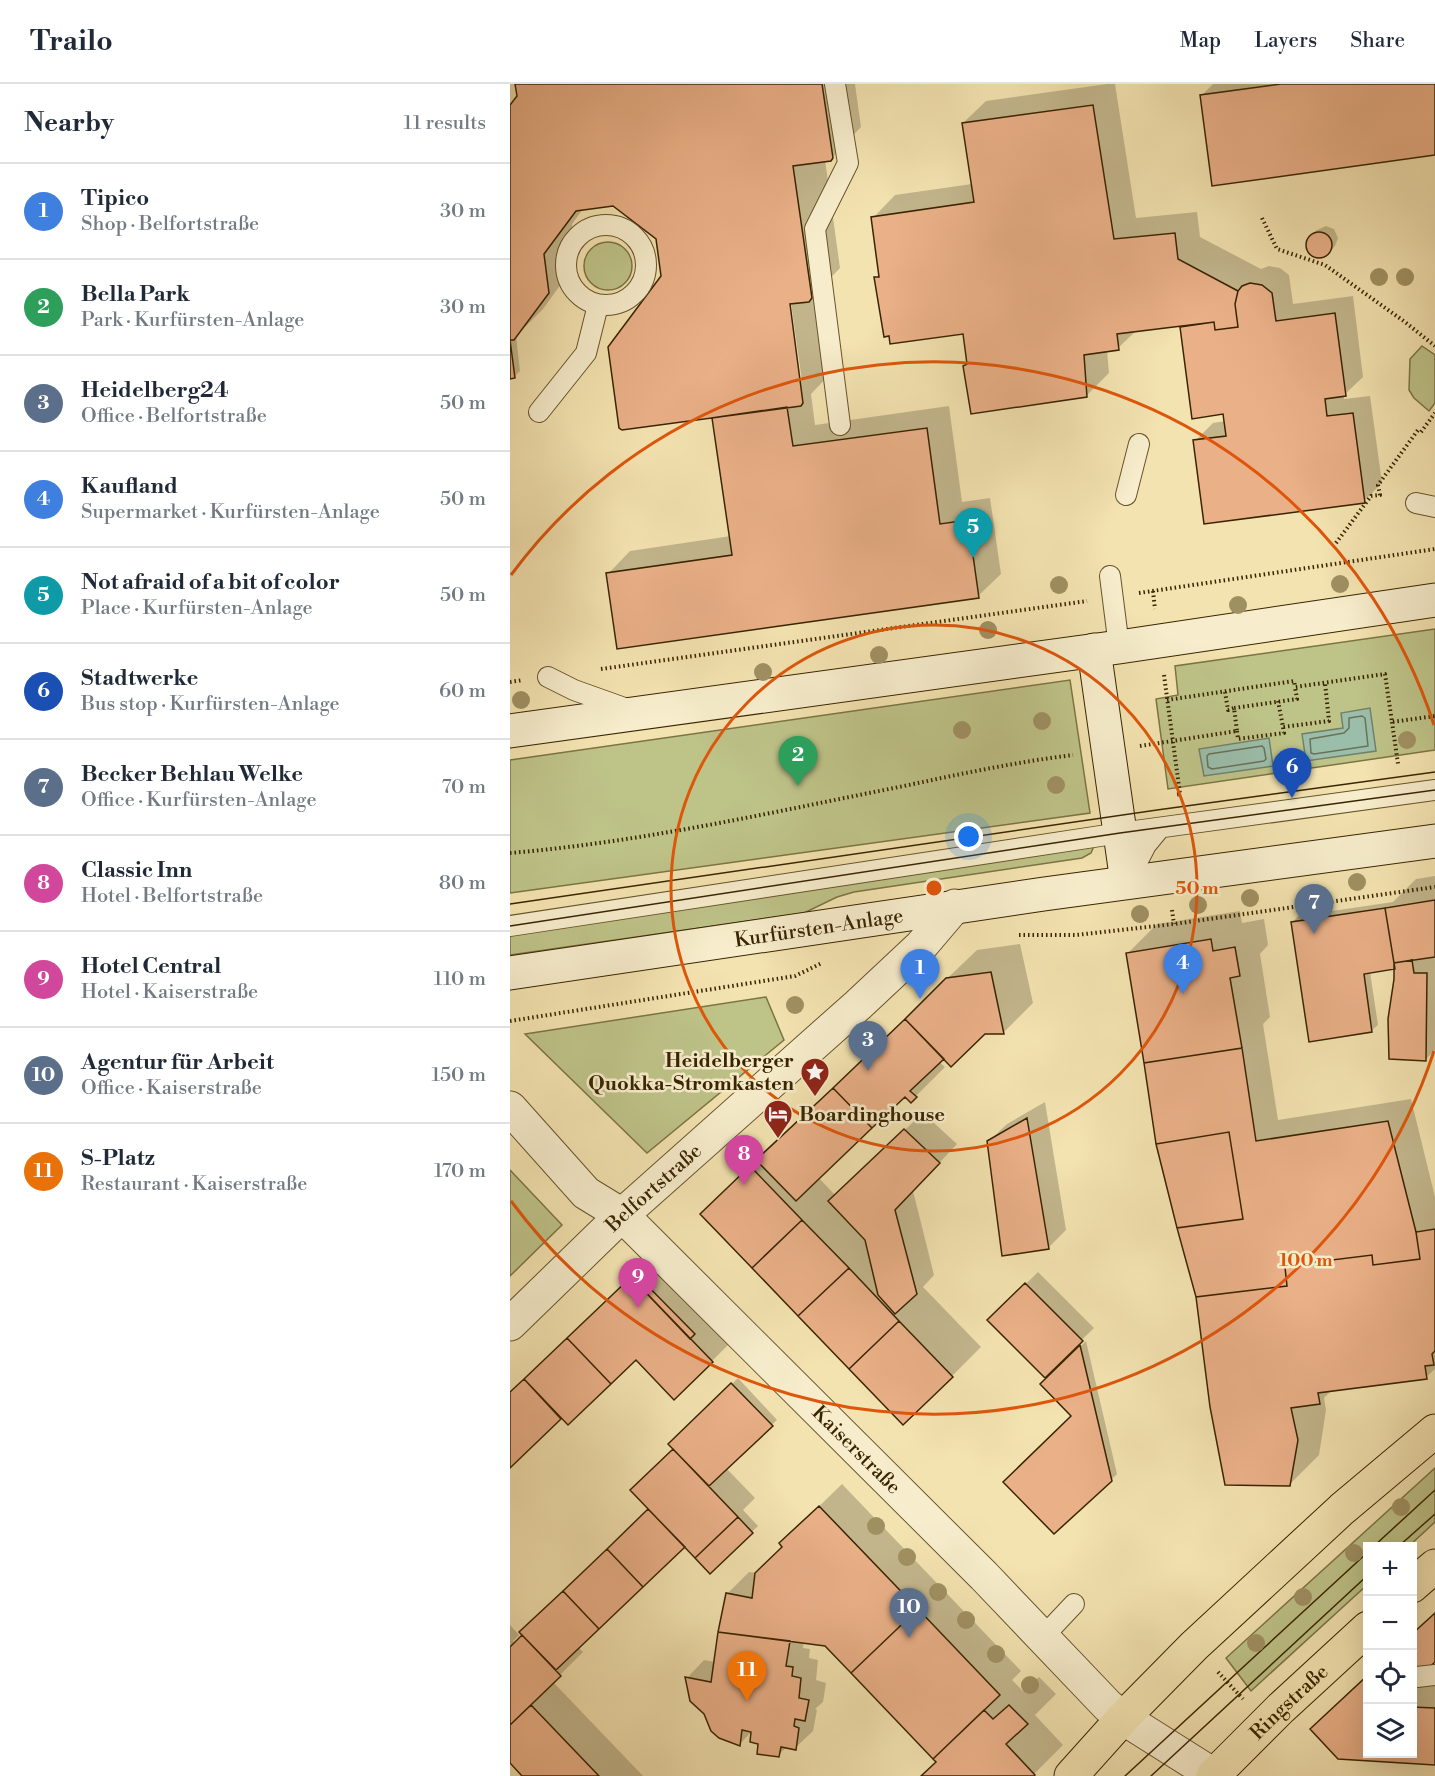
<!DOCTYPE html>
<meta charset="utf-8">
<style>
:root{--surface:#fff;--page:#f2f2f3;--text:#1f2937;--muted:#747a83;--line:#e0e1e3;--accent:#111827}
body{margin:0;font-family:"Libre Bodoni",serif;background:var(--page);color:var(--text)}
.controls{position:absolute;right:18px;bottom:18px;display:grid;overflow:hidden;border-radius:0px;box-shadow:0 6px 24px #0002}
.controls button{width:54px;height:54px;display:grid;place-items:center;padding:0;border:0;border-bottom:2px solid var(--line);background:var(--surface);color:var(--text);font:30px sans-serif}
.you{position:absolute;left:459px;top:753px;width:21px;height:21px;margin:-15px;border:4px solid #fff;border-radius:50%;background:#1a73e8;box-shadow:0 0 0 9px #1a73e833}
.badge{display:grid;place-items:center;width:39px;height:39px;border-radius:50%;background:var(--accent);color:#fff;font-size:20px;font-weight:700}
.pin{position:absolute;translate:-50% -50px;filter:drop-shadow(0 2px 3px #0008)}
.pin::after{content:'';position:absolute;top:32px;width:21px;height:18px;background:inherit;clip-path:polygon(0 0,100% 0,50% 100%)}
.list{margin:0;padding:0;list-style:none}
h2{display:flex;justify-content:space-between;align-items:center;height:78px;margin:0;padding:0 24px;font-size:26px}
h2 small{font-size:20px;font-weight:400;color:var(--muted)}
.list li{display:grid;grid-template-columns:39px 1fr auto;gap:18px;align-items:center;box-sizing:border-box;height:96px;padding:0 24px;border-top:2px solid var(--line)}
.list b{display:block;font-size:22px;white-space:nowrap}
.list p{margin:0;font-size:20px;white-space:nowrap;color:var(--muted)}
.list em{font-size:20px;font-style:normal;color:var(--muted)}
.icon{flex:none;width:33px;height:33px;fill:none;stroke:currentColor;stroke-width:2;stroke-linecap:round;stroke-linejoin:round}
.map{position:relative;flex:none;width:925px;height:1692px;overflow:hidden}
header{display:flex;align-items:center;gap:36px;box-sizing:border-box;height:84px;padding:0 30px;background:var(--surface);border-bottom:2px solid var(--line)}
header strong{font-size:28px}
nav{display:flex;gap:33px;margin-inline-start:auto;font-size:21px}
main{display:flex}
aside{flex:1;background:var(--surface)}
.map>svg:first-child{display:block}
</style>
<header>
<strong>Trailo</strong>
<nav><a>Map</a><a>Layers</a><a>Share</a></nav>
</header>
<main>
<aside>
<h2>Nearby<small>11 results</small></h2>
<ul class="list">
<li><span class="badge" style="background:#3f7fe0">1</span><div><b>Tipico</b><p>Shop · Belfortstraße</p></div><em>30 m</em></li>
<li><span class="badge" style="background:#2e9e5b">2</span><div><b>Bella Park</b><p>Park · Kurfürsten-Anlage</p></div><em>30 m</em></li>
<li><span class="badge" style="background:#5c6f8a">3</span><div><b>Heidelberg24</b><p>Office · Belfortstraße</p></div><em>50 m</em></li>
<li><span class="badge" style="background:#3f7fe0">4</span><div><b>Kaufland</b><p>Supermarket · Kurfürsten-Anlage</p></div><em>50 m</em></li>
<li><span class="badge" style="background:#0f9aa8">5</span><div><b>Not afraid of a bit of color</b><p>Place · Kurfürsten-Anlage</p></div><em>50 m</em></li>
<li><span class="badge" style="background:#1a4fb4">6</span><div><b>Stadtwerke</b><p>Bus stop · Kurfürsten-Anlage</p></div><em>60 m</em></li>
<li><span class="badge" style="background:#5c6f8a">7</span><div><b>Becker Behlau Welke</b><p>Office · Kurfürsten-Anlage</p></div><em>70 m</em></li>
<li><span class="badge" style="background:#d1479c">8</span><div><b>Classic Inn</b><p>Hotel · Belfortstraße</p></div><em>80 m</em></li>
<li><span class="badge" style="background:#d1479c">9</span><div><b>Hotel Central</b><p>Hotel · Kaiserstraße</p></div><em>110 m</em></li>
<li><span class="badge" style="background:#5c6f8a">10</span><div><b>Agentur für Arbeit</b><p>Office · Kaiserstraße</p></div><em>150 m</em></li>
<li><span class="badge" style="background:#e8710a">11</span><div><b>S-Platz</b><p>Restaurant · Kaiserstraße</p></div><em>170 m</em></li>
</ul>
</aside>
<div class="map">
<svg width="925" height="1692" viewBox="0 0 925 1692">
<rect width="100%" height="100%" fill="#f3e3b0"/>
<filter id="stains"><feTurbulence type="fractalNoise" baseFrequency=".00333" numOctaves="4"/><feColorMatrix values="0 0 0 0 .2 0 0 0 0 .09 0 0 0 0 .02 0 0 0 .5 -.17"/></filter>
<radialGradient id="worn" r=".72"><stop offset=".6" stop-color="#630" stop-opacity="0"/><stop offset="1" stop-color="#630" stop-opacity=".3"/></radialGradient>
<path fill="#bec388" stroke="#7c7444" stroke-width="1.5" d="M74 182a24 24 0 1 1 48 0a24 24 0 1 1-48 0Z
M912,262l13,9v48l-6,8 -15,-13 -5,-8 1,-31z
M925,545v121l-267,39 -12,-90 22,-4 -3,-29z
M560,596l20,133 -580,80v-133z
M584,762l-3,7 -9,5 -228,34 -17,5 -33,16 -294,42v-23z
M256,913l18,43 -137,113 -122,-119z
M0,1086l52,55 -52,51z
M925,1384v54l-26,24h-41l-1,39 -116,106 -25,-33z"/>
<path fill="#9bbeab" stroke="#748067" stroke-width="1.5" d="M860,624l6,43 -70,10 -4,-27 41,-6 -2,-15z
M759,654l4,28 -69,10 -5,-27z"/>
<path fill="#0003" fill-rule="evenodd" d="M7,0h338l6,43 -31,33h-5l15,108 -20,21 12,83 -21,22 4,31 134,-19 13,96 28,-4 11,76 -23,22 -370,-22 22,-23 101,-15 -17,-120 -51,-140 -5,-38 -44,-33 -31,4 -11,15 5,38 -34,47 -27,27 4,35 -6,6h-4v-269l8,-12zM280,212l12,85h-3l-12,-84z
M597,0h8l21,134 61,-6 3,25 61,32 8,-3 11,2 9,7 4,29 60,-8 10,81 -19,18v4l26,-3 12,87 -18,18 -169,-60 18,-18 13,-2 -2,-8 -43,-85 3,-4 -47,6 -19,18 -11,2 2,23 -23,23 -117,-33 -5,-31 -88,-54 4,-4 -7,-56 22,-23 77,-11 -9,-61 23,-22z
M703,0h222v69l-234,-57z
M816,142l8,3 4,9 -3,8 -7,7 -9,4 -9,-4 -3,-8 3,-9 7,-6z
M925,792v174l-9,9 -37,-40 6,-51 -25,4 8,53 -6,5 -79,-108 5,-6 95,-14 23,-23z
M730,827l2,12 22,-4 4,26 -8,9 10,63 -7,7 15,96 133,-21 24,98v172l-9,8 -94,13 -8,8 2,12 -7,45 -29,29 -93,-187 -69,-344 29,-29z
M510,860l13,59 -29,29 -20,1 -40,24 -5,5 6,5 -29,29 -11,-2 -87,83 17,18 88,-82 34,31 -44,47 21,84 -11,12 58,60 -29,29 -221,-191 246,-235z
M535,1018l21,128 -18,18 -60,-106 19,-18z
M151,1165l80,83 -29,29 -76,-3 -74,59 -52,49v-73z
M528,1188l56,56 -41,40 3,2 30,-29 31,133 -6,6 -38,-64 -26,-38 -58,-58z
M228,1294l39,42 -51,48 29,30 -12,12 15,16 -48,46 -25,-27 -107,102 5,5 -30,30 90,94h-119l-14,-15v-136l9,10 -6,6 2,2 9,-8 9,-15 117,-111 25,-60 -5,-5z
M332,1400l179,187 -9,9 11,11 16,-14 17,17 -21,21 28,30 -31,31h-110l15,-15 -111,-116 -22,-3 -1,6 7,1 -1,9 9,2 -2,20 10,3 -3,19 -8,7 2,1 -4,21 -18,17 -8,-1 -9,8 -18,-13 -8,-11 -12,13 -35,-31 -18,-35 17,-18 11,2 12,-68 22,-22 9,1 26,-26 20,-26z
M902,1599l23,1v79l-97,-5 30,-4h44z"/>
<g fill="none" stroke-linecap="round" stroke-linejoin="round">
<path stroke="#6a7156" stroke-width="1.5" d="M852,632l3,2 3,28 -54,8 -3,-1 -1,-14 34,-6 5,-5v-10z
M752,662l2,2 2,11 -2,2 -52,8 -4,-2 -1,-11 2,-2z"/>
</g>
<path fill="#eab088" stroke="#392400" stroke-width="1.5" d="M5,0h307l11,74 -2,3 -38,5 19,132 -3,4 -19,2 13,99 -2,3 -179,24 -3,-2 -11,-81 53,-71 -5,-37 -43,-33 -37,5 -32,43 5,39 -35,47h-4v-235l7,-9z
M771,0h154v71l-223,31 -12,-91z
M583,21l21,134 61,-6 3,26 60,32 -3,13 3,23 -23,3 -1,-8 -97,12 2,16 -35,5 3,42 -116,17 -8,-48 4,-2 -4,-30 -73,10 -1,-8 -5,1 -10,-60h5l-8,-60 103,-15 -12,-79z
M796 161a13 13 0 1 1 26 0a13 13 0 1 1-26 0Z
M740,199l12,2 10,8 4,28 59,-8 11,83 -21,3 2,17 26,-3 12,90 -161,21 -11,-84 33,-4 -3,-22 -31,5 -12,-92 34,-5 1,8 23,-3 -3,-23 3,-13 4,-5z
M0,256l5,38 -5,1z
M277,323l6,39 134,-18 13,96 28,-4 11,78 -362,51 -11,-76 126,-18 -20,-137z
M925,816v57l-41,6 -9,-55z
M875,824l10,61 -31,5 8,58 -63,10 -18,-120z
M701,855l2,12 22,-4 5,29 -10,2 12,70 -98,15 -18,-110z
M902,876l2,13h13l-1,88 -37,-2 -1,-40 6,-40v-16z
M481,888l13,62h-19l-34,33 -46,-48 41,-41z
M395,935l39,40 -34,32 7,6 -6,6 -6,-6 -33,31 -39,-40z
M732,964l14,93 132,-20 28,111 4,27 -47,6 -1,-10 -64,8 -1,-8 -23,3 3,28 -91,11 -19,-69 66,-9 -14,-87 -73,12 -12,-81z
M323,1004l39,40 -76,73 -40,-41z
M517,1034l22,131 -47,7 -15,-115z
M394,1045l36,34 -45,47 22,84 -22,20 -17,-19 -13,-55 -37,-39z
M719,1048l14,87 -66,9 -21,-84z
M240,1082l52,54 -50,48 -52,-54z
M292,1136l47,48 -51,48 -46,-48z
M925,1145v122l-3,3 2,11 -9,1 2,13 -109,14 2,11 -29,4 7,32 -8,46 -65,-1 -15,-78 -14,-110 91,-11 -3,-28 23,-3 1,8 64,-8 1,10 47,-6 -4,-27z
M339,1184l50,53 -50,48 -51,-53z
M125,1189l60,61 -5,5 -59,-62z
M121,1193l82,85 -39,38 -38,-40 -25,24 -44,-46z
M515,1199l58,58 -38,37 -58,-58z
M389,1237l54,56 -50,48 -54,-56z
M57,1254l44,46 -43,41 -44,-46z
M570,1261l32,136 -58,53 -51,-52 68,-66 -31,-32z
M14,1295l37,40 -51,49v-76z
M221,1299l42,43 -64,60 -41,-42z
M163,1365l65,68 -43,41 -65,-68z
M309,1422l99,103 -67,64 -26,-27 -107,-14 8,-39 26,5 3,-25 27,-26 -3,-4z
M138,1425l37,38 -42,40 -36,-38z
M228,1433l15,16 -43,41 -15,-16z
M97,1465l36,38 -44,42 -36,-38z
M53,1507l36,38 -43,41 -37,-38z
M408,1525l82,86 -67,64 -82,-86z
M925,1529v49l-23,20v-48z
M208,1548l72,9 -4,25 7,1 -1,9 9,2 -2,20 10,2 -4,21 -10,-2 -1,7 5,2 -3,22 -15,-3 -2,10 -22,-3 1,-10 -8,-2 1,-10 -9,-2 -2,16 -21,-8 -8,-7 -7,-17 -14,-13 -5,-24 26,5z
M12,1551l39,41 -51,49v-78z
M858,1591v79h44v-47l23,1v57l-97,-6 -28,-30z
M21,1621l68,71h-77l-12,-13v-38z
M499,1621l19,19 -22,20 29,31 -1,1h-113l15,-14 -3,-3 51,-49 9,9z"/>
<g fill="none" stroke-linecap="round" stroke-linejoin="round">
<g stroke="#68542c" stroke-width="22">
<path id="lane" d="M325,0l13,79 -33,66 25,196
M56 181a40 40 0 1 1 80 0a40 40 0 1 1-80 0Z
M29,328l47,-59 12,-48
M616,411l13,-51
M906,419l19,4
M600,492l9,71
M38,593l26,13 56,20
M618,796l18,-35 14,-17
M0,842l610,-93 315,-43
M532,1554l32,-34
M907,1593l18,-2"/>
</g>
<g stroke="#68542c" stroke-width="35">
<g id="street">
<path id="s1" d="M0,1024l76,85 36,22 362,361 124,130 15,12 92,58"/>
<path id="s2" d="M0,1240l112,-109 236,-210 63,-59 34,-40"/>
</g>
</g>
<g stroke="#392400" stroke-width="35">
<g id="secondary">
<path d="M584,566l33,232"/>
<path d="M0,647l609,-84 316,-47"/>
<path id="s3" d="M0,889l534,-79 391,-53"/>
</g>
</g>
<g stroke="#392400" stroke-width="35">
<g id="primary">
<path d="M902,1502l23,-20"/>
<path d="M561,1692l52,-58 71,-72 148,-137 93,-78"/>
<path id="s4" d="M703,1692l68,-68 87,-80"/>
</g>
</g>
<path stroke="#392400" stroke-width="4" stroke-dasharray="1.5 3" stroke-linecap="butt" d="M752,134l15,31 48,16 80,57 30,24
M911,348l14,-19
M826,459l35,-47 9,-1 -2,-10 40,-55
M643,507l2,18
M629,509l296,-44
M91,585l486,-68
M654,591l16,119 -5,1
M0,598l13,-2
M715,608l3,18 6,-2
M657,616l127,-19 1,6
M768,617l5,26 46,-6 -4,-38
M882,638l6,42
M727,647l1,8 46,-6 -1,-6
M630,662l97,-15 -3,-23 63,-9 -2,-12 90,-13 7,48 43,-6
M0,769c133,-11 263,-41 394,-67 56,-12 112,-24 169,-31
M662,826l2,14
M509,851h57l98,-11 261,-37
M0,937l285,-45 27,-13
M708,1588l25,27"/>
<use href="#lane" stroke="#f7edcc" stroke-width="20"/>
<use href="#street" stroke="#f7edcc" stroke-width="33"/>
<use href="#secondary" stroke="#f7edcc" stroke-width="33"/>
<use href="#primary" stroke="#f3e3b0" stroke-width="33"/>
<path stroke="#392400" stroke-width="1.5" d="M0,820l647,-94 278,-38
M0,842l610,-93 315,-43
M864,1462l61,-56
M889,1462l36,-32
M615,1692l243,-224
M641,1692l217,-201"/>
</g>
<g fill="#9f9062">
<circle cx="869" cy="193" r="9"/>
<circle cx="895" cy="193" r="9"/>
<circle cx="830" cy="500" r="9"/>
<circle cx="549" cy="501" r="9"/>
<circle cx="728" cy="521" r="9"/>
<circle cx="478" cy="546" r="9"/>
<circle cx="369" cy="571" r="9"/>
<circle cx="253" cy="588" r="9"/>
<circle cx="11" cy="616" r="9"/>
<circle cx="532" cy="637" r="9"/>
<circle cx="452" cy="646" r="9"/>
<circle cx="897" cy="656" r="9"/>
<circle cx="546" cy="701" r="9"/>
<circle cx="847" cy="798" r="9"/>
<circle cx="740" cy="814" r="9"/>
<circle cx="688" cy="821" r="9"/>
<circle cx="630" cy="830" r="9"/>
<circle cx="285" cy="921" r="9"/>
<circle cx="891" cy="1423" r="9"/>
<circle cx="366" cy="1442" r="9"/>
<circle cx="844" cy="1469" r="9"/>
<circle cx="397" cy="1473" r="9"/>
<circle cx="428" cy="1508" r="9"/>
<circle cx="793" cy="1513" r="9"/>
<circle cx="456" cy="1536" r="9"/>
<circle cx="746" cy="1559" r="9"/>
<circle cx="486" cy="1570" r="9"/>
<circle cx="520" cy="1601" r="9"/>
</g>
<g fill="none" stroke="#df560b" stroke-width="3">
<circle cx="424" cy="804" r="263"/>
<path d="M924 967A526 526 0 0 1 1 1117M1 491A526 526 0 0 1 924 641"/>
</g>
<defs>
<g id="sight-pin" transform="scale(1.5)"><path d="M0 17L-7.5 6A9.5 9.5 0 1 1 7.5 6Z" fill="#8f2418" stroke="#f7edcc"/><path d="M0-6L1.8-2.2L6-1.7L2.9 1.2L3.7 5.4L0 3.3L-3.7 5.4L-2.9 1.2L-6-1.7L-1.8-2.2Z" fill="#fff"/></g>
<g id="hotel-pin" transform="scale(1.5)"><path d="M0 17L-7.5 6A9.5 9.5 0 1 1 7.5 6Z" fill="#8f2418" stroke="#f7edcc"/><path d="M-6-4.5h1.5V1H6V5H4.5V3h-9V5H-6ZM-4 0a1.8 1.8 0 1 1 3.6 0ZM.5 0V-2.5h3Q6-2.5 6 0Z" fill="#fff"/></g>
</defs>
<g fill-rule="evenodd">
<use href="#sight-pin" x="305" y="988"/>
<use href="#hotel-pin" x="268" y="1030"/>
</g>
<g text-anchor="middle" stroke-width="5" stroke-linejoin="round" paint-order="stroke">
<g font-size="20" fill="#392400" stroke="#f7edcc">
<text dy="7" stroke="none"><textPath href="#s3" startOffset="312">Kurfürsten-Anlage</textPath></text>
<text dy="7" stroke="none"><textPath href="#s2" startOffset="198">Belfortstraße</textPath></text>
<text dy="7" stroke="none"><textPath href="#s1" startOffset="488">Kaiserstraße</textPath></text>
<text dy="7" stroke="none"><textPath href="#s4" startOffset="106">Ringstraße</textPath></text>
</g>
<g font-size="20" font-weight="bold" fill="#392400" stroke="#f7edcc" text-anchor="end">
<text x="284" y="983">Heidelberger<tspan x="284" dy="23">Quokka-Stromkasten</tspan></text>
<text x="289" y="1037" text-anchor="start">Boardinghouse</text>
</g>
</g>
<circle cx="424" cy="804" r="9" fill="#df560b" stroke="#f7edcc" stroke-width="3"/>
<g font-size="18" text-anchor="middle" font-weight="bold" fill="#df560b" stroke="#f7edcc" stroke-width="5" stroke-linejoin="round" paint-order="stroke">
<text x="687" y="810">50 m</text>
<text x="796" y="1182">100 m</text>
</g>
<rect width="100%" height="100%" filter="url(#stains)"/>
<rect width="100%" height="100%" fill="url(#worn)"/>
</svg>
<div class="controls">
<button>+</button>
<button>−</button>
<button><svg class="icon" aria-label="locate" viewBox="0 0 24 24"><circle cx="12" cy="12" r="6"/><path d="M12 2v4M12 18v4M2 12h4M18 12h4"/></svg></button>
<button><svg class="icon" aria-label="layers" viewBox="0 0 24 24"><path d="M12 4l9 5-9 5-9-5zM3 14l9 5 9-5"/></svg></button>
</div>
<div class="you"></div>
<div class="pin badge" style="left:410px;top:915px;background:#3f7fe0">1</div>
<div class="pin badge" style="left:288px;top:702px;background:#2e9e5b">2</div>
<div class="pin badge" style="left:358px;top:987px;background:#5c6f8a">3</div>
<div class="pin badge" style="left:673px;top:910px;background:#3f7fe0">4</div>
<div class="pin badge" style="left:463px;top:474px;background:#0f9aa8">5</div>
<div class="pin badge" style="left:782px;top:714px;background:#1a4fb4">6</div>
<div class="pin badge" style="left:804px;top:850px;background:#5c6f8a">7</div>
<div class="pin badge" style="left:234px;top:1101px;background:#d1479c">8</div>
<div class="pin badge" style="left:128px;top:1224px;background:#d1479c">9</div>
<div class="pin badge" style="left:399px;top:1554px;background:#5c6f8a">10</div>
<div class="pin badge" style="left:237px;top:1617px;background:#e8710a">11</div>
</div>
</main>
